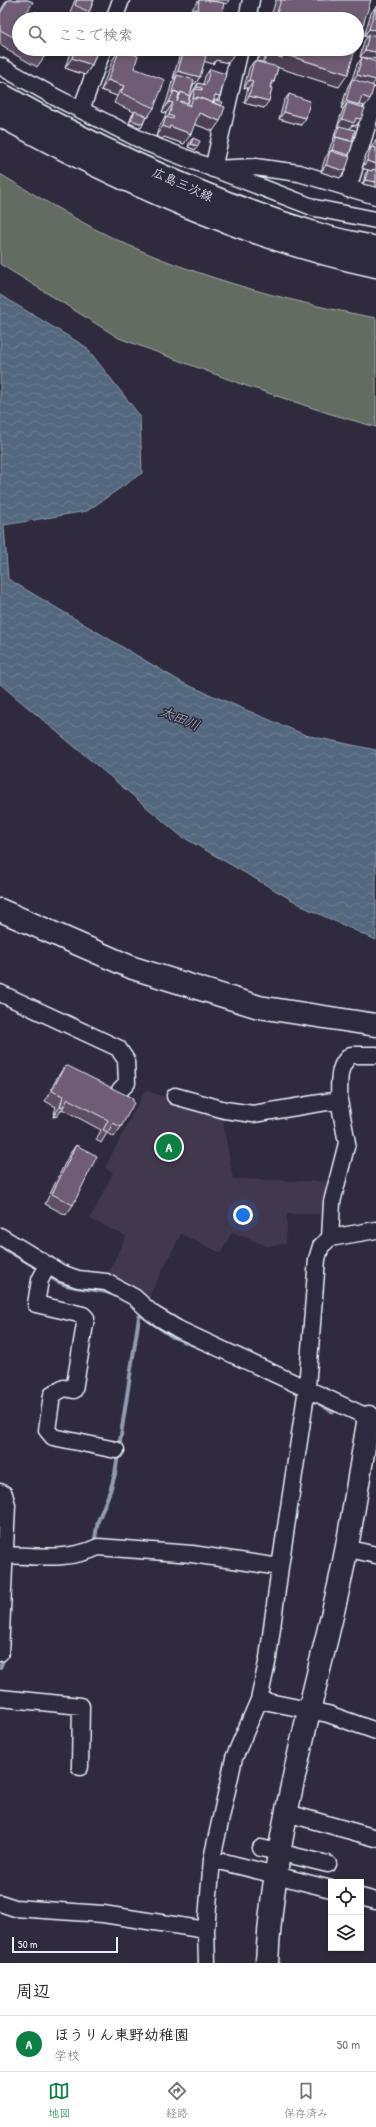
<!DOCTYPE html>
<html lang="ja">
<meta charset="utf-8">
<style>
:root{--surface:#fff;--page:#f2f2f2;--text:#222;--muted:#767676;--line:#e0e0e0;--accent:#0b8043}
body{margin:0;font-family:"Patrick Hand","Klee One",sans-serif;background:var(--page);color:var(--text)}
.controls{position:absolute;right:12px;bottom:12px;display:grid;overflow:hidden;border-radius:0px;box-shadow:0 2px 6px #0003}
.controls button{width:36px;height:36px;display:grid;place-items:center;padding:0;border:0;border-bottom:1px solid var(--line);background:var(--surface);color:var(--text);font:20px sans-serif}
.scale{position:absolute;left:12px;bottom:10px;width:106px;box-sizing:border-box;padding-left:4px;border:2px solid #e8f1f8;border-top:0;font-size:11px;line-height:14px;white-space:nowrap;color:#e8f1f8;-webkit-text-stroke:3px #2f2a3d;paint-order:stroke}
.you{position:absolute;left:243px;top:1215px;width:14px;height:14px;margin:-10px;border:3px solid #fff;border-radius:50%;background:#1a73e8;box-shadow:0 0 0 6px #1a73e833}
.badge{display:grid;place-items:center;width:26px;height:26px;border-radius:50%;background:var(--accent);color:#fff;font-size:13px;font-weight:700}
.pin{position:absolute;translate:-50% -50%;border:2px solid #fff;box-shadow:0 1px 4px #0006}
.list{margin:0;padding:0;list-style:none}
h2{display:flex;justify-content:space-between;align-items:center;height:52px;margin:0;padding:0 16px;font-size:17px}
h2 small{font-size:13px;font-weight:400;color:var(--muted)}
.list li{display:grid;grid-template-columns:26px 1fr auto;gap:12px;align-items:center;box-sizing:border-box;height:56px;padding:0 16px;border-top:1px solid var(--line)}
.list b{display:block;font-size:15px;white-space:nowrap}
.list p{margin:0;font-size:13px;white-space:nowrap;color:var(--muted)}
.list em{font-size:13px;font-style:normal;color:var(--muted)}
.icon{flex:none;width:22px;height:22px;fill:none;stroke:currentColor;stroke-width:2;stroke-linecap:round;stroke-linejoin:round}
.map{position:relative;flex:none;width:376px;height:1963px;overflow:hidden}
.search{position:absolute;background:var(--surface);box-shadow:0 2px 6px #0003;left:12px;right:12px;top:12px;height:44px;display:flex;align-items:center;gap:10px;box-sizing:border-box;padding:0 14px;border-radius:22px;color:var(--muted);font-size:15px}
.sheet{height:108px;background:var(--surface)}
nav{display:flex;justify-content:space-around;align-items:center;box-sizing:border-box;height:56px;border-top:1px solid var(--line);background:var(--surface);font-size:11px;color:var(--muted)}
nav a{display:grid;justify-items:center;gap:2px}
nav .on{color:var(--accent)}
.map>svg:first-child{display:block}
</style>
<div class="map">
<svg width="376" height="1963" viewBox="0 0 376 1963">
<defs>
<pattern id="water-waves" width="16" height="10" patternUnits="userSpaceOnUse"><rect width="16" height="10" fill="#53677e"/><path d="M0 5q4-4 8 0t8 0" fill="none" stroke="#6c7d91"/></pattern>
</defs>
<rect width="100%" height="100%" fill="#2f2a3d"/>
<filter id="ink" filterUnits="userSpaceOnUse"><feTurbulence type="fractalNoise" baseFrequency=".025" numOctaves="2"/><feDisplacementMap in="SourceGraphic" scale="8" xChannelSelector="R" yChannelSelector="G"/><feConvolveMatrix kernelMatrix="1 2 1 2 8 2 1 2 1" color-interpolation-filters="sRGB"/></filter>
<g filter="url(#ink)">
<path fill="#42394e" d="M145,1090l77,27 11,62 101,3 -7,39 -7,-7h-33l-1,30 -19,2 -35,-14 -11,21 -40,-19 -33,64 -8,-8 -18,-10 -15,-5 19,-39 -36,-17 23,-46 -8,-5z"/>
<path fill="#636c60" stroke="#a6aeac" d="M0,174c32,19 64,39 97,56 83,43 187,71 279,88v109l-45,-13 -90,-30 -122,-46 -119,-74z"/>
<path fill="url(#water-waves)" stroke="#8f9eaf" d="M0,295l86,52 54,69 2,57 -55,38 -83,14 4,54 175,104 122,52 71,15v190l-70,-32 -125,-72 -181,-152z"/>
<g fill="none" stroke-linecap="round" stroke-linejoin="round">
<path stroke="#8f9eaf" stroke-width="4" d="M0,1246l34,20
M52,1278c19,14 43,8 63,17
M144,1317l29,20 30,12
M320,1404l13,8
M94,1544l4,-23 12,-30 5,-17 24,-157 3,-2
M0,1668l5,-13"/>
<g stroke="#e8f1f8" stroke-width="19">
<path id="street" d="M114,19l7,-19
M247,19l4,-19
M240,49l-27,120 42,-2 44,6 77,23
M0,66l55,31 92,46 168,65 61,12
M81,110l22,-61
M348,189l28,-93
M0,993l118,55 8,12 1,23 -7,7
M175,1096l50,14 28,4 86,-14 8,43 -15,59 -2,36
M339,1100c1,-18 -3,-33 12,-45h25
M0,1236l61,37 17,6 28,3 28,15 19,17 25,15 198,92
M48,1265l-8,15 -4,24 47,11 3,3 -12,72 -10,-2 -12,7 -5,35 6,7 63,13
M0,1492l4,2 3,11 -7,148
M345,1548l31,7
M4,1555c32,1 65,6 94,-8l94,7 88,13
M0,1698l81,8 -1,61
M259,1700l69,14 48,17
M287,1813l89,25
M261,1848l67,16
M212,1859l119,30
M361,1897l15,4
M0,1903l15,5 88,6 103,16
M207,1963l-1,-33 6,-71 22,-101 25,-58 9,-42 12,-91 27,-179 10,-129 4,-13 9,-8 46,-8"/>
</g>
<g stroke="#e8f1f8" stroke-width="25">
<path id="secondary" d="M0,910l133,58 126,39 117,18
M267,1963c6,-127 43,-250 71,-373 13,-57 21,-115 31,-173"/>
</g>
<g stroke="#e8f1f8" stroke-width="25">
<path id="primary" d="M0,94c100,56 205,106 314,139 20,7 41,10 62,15
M0,115c114,64 248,124 376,151"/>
</g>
<use href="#street" stroke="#2f2a3d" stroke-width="16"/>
<use href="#secondary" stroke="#2f2a3d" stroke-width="22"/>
<use href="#primary" stroke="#2f2a3d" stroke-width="22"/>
</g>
<path fill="#5f4f65" stroke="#e8f1f8" d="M7,0h21l-9,19v30h29l-4,8 -7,10 -30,-17 1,-1 -8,-5v-33z
M75,0h19l-5,12 -2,3 10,4h-13l-14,-7z
M199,0h5l16,18 5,1h-38l5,-6v-4z
M276,0h95l-14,19h-87z
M376,6v53l-12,-1 8,27 -7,21 -6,-2 -1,2 3,13 -5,7 -4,-1 -2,4 2,12 -3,14 -4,16 -5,7 -19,-6 4,-14 3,-4 3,-10 2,-3 3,-12 2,-2h-1l6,-18 -2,-1 7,-22 4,-7 5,-15 5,-6 -2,-1 4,-16 3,-4 -3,-1 7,-23z
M71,49h27l-6,16 -7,10 -20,-7z
M120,49l14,19 20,40 -7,10 -1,-1 -3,7 -2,4 -12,-5 3,-8 2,-3 -20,-9 3,-7 -16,-6 12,-31z
M181,49h55l-8,14 -12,-3 -3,4 -9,-3 -4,16 -5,7 -1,-1 -8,22h2l2,-9 8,-13 5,2 2,-9 5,-7 10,27 -3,4 -4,31 -19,-7 -10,20 -20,-7 -2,2 -6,-3 3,-9 4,-6 3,-8 -4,-1 5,-12 5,-18 3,-4h-2l6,-21 2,-2h-1z
M261,49h94l-16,38 -61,-20 -4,15 -4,6 -6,20 -20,-5 4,-15h-4l5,-20 5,-7 7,2 1,-1 -5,-1z
M289,94l12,31 -22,-6 5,-18z
M193,138l5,8 -3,4 -7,-3 2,-6z
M376,139v48l-13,-3 2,-10 3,-4 3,1 -9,-3 4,-14 5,-7h1z
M64,1067l57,60 -7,10 -7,-4 -6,10 -5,-3 5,-10 -39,-21 -5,7 -4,1 3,-10 -11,-6 12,-23z
M76,1145l-3,60 -7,10 -21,-11 24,-49z"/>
<path fill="#4e4052" stroke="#e8f1f8" d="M206,0h23l-2,4z
M214,15l7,1 -2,3h-8z
M369,29l7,1v9l-7,-5 -2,3 -3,-1z
M183,49h38l15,4 -8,10 -12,-3 -3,4 -30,-9 1,-5 -3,5h-1z
M265,49l5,1 -8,12 -5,-1z
M365,50l11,2v7l-16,-2z
M269,54h14l65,20 -9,13 -63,-20h-16z
M72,58l20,7 -7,10 -20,-7z
M178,71l22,6 -5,7 -19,-5 1,-4 -2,3h-2z
M357,75l19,5 -5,7 -19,-5z
M108,80l16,6 -7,10 -16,-6z
M249,80l4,1 -5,7h-4z
M272,81l2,1 -5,7z
M197,87l5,1 -5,7 -2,-5z
M180,95l7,8 -7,10z
M215,95l5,1 -5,7v-3l-2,3 -3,-1z
M249,96l20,5 -5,7 -20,-5z
M362,96l8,3 -5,7 -8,-2z
M346,101l13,4 -5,7 -7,-9 -4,6 -2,-1z
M169,102l4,1 -7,10 -4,-1z
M284,112l22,6 -5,7 -22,-6z
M199,113l21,8 -7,10 -22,-8z
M169,115l5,2 -8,10 -1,-6z
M356,118l5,1 -5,7 -4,-1 -3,5 -12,-3 5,-8z
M131,120l12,4 -2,4 -12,-5z
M163,126h7l21,8 -7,10 -20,-7 -2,2 -6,-3z
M191,144l7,2 -3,4 -7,-3z
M332,150l17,5 -5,7 -15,-9z
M367,161l9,3v8l-3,-3 -2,2 -9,-3z
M326,165l19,6 -5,7 -19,-6z
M365,180l11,2v5l-13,-3z
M64,1106l-7,10 -4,1 7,-10z"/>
<path fill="#6f5c75" stroke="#e8f1f8" d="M8,0h20l5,2 -10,17h-4v24l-5,-3 1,-2 -15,-8v-16z
M77,0h17l-5,12 -14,-7z
M199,0h5l20,3 -3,13 -7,-1v1l11,3h-33l2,-10 4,1z
M281,0h90l-14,44v-25h-82z
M376,6v24l-7,-1z
M86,15l11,4h-12z
M369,34l7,2v16l-11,-2z
M30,49h18l-4,8z
M75,49h23l-6,16 -20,-7z
M120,49l18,7 -4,12 31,12 -11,28 -33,-15 3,-7 -16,-6z
M203,49h33v4l-15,-4 -1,5z
M268,49h87l-7,25 -65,-20 -1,4 -13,-4 1,-4z
M184,50l22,6 -6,21 -22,-6z
M362,57l14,5v18l-19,-5z
M254,61l24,6 -4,15 -2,-1 -2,7h2l-3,13 -20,-5 4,-15 -4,-1z
M210,69l16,5 -6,22 -5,-1 -2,8 -16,-6 -1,2 -3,-1 2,-9 7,1v-2l-5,-1 1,-4 8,2z
M177,75l17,5 -5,18 1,-2 -9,-4 -1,3 -1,-2 -5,-2 -2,2v-1z
M352,79l22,7 -4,13 -8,-3 -3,9 -13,-4z
M174,91l5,2 -2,9 4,-10 9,4 -3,7 -6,-2 -1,1 10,4 3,-8 4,1v-2l28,10 -5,14 -21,-8 -8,21 -21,-8 -1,3 -6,-3 3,-9 7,2 1,-2 -5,-2 4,-12 -4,-1z
M289,94l21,7 -4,17 -22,-6z
M215,100l8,2 -2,4 -7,-3z
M347,103l18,5 -4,11 -5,-1 -2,5 -12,-4z
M135,111l11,5 -3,8 -12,-4z
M339,126l16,4 -3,11 -16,-4h-1z
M336,137l17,5 -4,13 -17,-5z
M193,138l7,3 -2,5 -7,-2z
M371,147l5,1v16l-9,-3z
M330,151l20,6 -5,14 -19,-6z
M373,169l3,1v12l-11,-2 3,-10 4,1z
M68,1066l64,32 2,5 -13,24 -8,-4 -5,9 -5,-2 5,-10 -40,-21 -4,7 -4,1 3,-11 -11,-5 12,-24z
M76,1145l21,11 -24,49 -21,-11z"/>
</g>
<g text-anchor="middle" stroke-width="3" stroke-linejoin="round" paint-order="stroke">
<g font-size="13" fill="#e8f1f8" stroke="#2f2a3d">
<text transform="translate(183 184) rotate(24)" y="5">広島三次線</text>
</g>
<g font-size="14" font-style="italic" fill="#acbac7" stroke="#2f2a3d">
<text transform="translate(180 718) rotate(23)" y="5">太田川</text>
</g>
</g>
</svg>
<div class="controls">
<button><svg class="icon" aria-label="locate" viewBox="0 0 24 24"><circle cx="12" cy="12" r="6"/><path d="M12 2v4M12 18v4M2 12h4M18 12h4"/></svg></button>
<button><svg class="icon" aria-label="layers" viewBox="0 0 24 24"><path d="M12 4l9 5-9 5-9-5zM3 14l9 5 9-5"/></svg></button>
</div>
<div class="scale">50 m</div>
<div class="you"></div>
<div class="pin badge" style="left:169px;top:1147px">A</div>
<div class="search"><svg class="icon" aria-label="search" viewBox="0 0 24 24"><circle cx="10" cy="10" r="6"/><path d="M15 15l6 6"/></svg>ここで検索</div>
</div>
<section class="sheet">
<h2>周辺<small></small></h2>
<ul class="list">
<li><span class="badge">A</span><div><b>ほうりん東野幼稚園</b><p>学校</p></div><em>50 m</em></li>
</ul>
</section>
<nav>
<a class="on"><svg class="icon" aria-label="map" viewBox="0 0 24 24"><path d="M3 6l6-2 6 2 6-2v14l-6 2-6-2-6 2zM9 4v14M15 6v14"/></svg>地図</a>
<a><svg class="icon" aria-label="directions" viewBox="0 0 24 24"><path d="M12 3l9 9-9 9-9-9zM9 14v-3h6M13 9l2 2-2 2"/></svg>経路</a>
<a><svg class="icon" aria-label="saved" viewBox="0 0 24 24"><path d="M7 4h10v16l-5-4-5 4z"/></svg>保存済み</a>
</nav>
